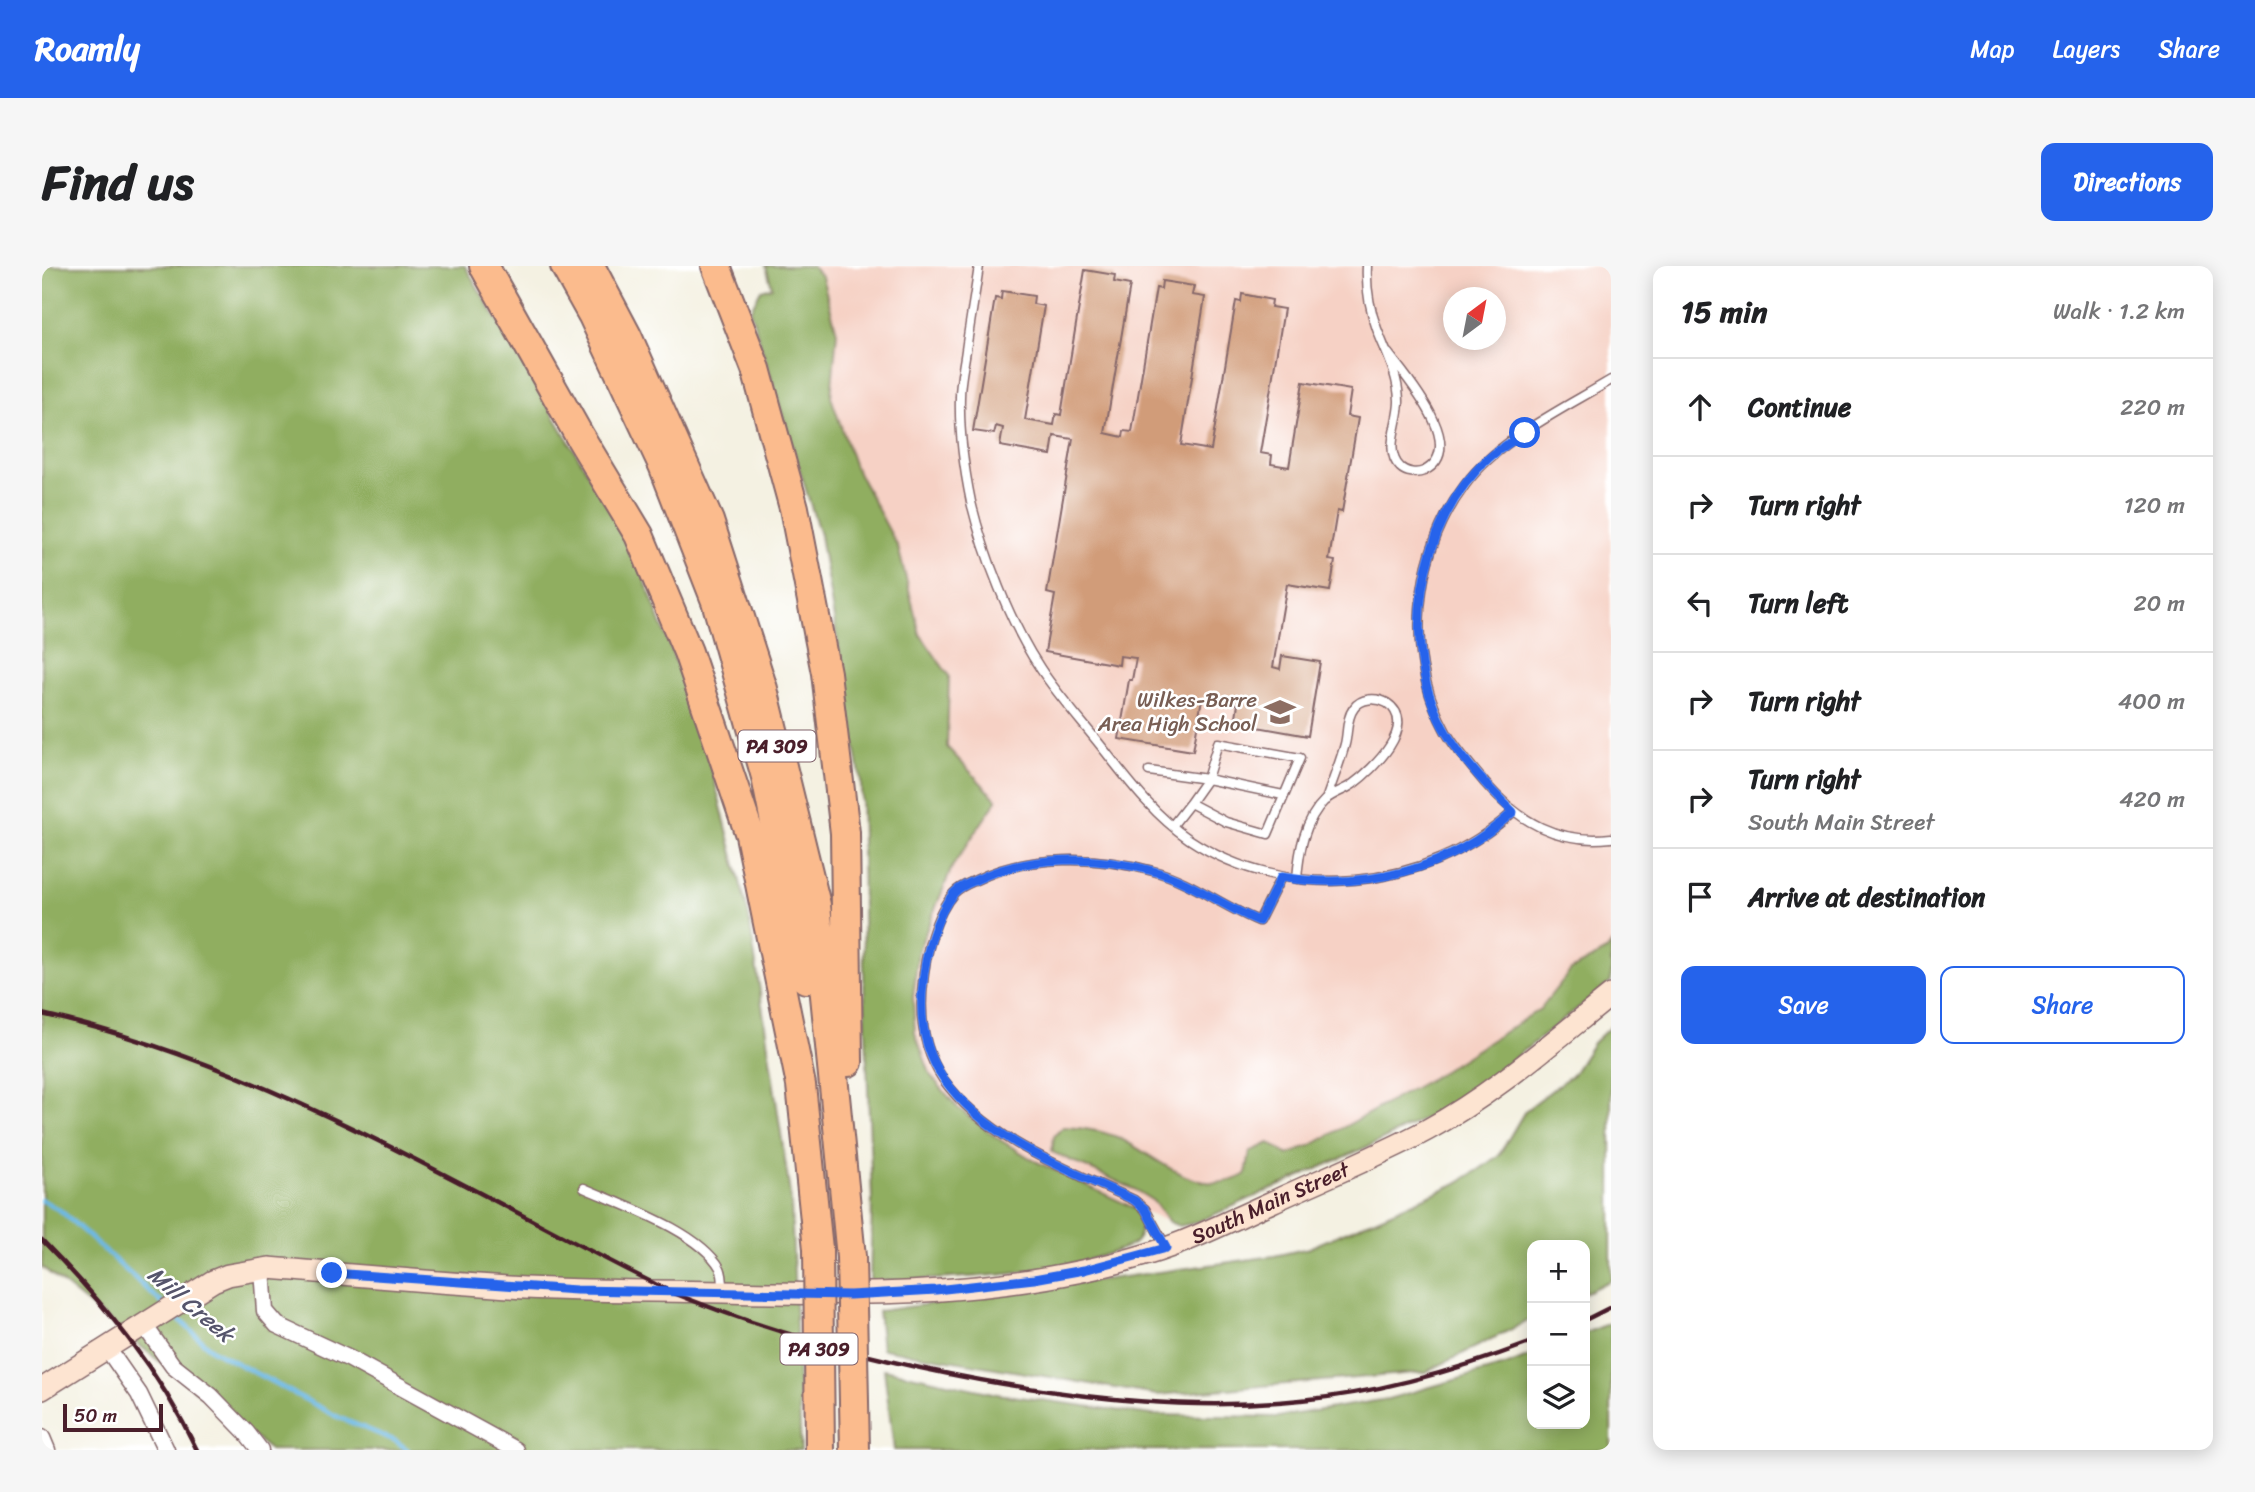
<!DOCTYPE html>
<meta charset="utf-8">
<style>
:root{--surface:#fff;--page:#f6f6f6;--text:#202124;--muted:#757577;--line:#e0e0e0;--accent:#2563eb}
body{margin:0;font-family:Sriracha,sans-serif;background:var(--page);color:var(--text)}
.controls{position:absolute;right:21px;bottom:21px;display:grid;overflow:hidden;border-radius:14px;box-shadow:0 4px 18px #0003}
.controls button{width:63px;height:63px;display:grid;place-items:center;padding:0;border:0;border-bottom:2px solid var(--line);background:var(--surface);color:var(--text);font:35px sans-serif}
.compass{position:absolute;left:1401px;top:21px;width:63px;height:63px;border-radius:50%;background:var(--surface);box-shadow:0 4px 18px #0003;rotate:32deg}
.scale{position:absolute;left:21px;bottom:18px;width:100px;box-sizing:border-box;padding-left:7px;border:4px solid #4a1f2b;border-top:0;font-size:19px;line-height:24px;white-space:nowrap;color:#4a1f2b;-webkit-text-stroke:5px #fff;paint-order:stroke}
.stop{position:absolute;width:21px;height:21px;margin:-16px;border:5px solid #2563eb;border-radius:50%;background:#fff}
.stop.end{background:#2563eb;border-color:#fff;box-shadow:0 2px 7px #0008}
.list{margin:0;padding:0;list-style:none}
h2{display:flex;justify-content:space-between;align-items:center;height:91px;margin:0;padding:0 28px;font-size:30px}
h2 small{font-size:23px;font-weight:400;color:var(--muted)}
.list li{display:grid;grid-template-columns:46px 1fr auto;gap:21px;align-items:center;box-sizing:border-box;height:98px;padding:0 28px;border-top:2px solid var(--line)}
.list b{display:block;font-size:26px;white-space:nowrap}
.list p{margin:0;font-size:23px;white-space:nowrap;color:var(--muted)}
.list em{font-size:23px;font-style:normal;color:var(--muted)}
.actions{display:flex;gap:14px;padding:21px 28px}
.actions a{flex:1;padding:16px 0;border:2px solid var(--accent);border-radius:14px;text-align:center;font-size:24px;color:var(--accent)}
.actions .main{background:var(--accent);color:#fff}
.icon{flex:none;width:38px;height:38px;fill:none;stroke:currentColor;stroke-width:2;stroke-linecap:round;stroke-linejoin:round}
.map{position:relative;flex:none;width:1569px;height:1184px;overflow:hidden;border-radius:14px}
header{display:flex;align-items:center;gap:42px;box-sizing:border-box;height:98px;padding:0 35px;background:var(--accent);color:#fff}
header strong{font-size:33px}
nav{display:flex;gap:38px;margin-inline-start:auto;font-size:24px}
.intro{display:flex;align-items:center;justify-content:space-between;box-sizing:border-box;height:168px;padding:0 42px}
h1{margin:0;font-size:49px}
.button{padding:18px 32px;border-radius:14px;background:var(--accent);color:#fff;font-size:24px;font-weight:700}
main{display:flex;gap:42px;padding:0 42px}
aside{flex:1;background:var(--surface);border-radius:14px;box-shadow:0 4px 18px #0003}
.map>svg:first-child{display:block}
</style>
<header>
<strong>Roamly</strong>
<nav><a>Map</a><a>Layers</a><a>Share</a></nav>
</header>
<div class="intro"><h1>Find us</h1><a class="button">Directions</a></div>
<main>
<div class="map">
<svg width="1569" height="1184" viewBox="0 0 1569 1184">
<rect width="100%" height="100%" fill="#fff"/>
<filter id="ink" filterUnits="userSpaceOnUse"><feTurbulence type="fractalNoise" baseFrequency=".0143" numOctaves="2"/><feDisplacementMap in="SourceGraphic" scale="14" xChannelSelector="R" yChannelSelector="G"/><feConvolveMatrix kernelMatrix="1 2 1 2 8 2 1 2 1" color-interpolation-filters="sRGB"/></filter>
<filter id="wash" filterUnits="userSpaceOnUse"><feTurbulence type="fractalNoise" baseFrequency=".00686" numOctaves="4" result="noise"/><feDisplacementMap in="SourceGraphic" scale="28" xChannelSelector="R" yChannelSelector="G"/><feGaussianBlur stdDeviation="1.57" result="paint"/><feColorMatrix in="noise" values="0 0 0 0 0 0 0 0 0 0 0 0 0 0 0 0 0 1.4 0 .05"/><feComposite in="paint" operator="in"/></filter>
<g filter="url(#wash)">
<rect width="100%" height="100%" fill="#f4f1e2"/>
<path fill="#f6d1c5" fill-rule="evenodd" d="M770,0h799v716l-233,160 -183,81 -10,2 -6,1 -45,-18 -99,-47 -38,-23 -39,-30 -27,-32 -16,-43 -2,-35 5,-47 34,-84 45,-67 -50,-53 2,-71 -29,-42 -22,-87 -43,-80 -24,-70 1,-26 -10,-94zM1412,32h42v42h-42z"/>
<path fill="#90ae61" stroke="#6d6646" stroke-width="2" d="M0,0h423l168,283 70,186 46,182 42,284 10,249h-531l-228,-183z
M724,0h46l10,11 15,55 -6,65 24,70 43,80 22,87 29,42 -2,71 50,53 -45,67 -34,84 -5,47 2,35 16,43 27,32 39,30 38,23 99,47c7,11 11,23 1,34 -4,5 -13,6 -19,9 -78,28 -165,26 -246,31l2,-82 -8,-222 -3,-197 -41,-246 -70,-225 11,-20 11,-3z
M1569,678v38l-122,96 -49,33 -62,31 -183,81 -16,3 -10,-4 -16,-21 -19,-12 -82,-37 2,-16 9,-9c18,1 37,3 54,10 41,19 82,65 129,37l4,-22 19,-9 19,12 22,-9 122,-68 108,-69 31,-39 35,-19z
M1569,760v254l-26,13v-48h-53v74l-106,53 -269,23 -275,-46 -4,-38 396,-55 35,-8 148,-65 23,-14 19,-14 26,-44 48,-37 20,-31z
M1569,1057v127h-717l-10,-81 113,25 155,21 126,2 110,-18 120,-34 24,-10v69h53v-91z"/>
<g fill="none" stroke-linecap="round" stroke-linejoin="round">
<path stroke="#6cb9e6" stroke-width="4.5" d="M0,934l19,11 102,93
M130,1047l40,37 128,68 56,23 12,9"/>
</g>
<g id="blocks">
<path fill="#d19c79" d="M1043,4l30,5 -1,7 16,3 -25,148 18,4 1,-6 8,1 24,-144 5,1 1,-8 32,5 -2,9 13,2 -24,148 30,5 25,-149 5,1 1,-8 30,6 -1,7 13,2 -24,144 12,2 -1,9 18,3 14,-85 48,8 -4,26 11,2 -16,94 -5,-1 -8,49 6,1 -5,30 -43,-7 -14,83 7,2 2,-13 38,6 -12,74 -73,-13 3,-19 -36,-6 -9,53 -74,-12 10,-59h3l4,-22 -16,-2 -1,9 -74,-13 10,-57 -8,-2 26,-154 -19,-3 -3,19 -51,-9 3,-18 -7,-2 -2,8 -21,-3 22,-133 6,1 1,-8 32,5 -1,8 11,2 -19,114 29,5 2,-11 5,1z"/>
</g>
</g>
<g filter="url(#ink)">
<use href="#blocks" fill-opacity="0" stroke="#86686b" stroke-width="2"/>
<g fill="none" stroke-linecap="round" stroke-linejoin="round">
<g stroke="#86686b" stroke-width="11">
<path id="service" d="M937,0c-4,28 -9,56 -13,84 -2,15 -6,31 -6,47 -1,35 4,71 11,105 13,53 39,121 69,166 19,29 44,56 65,83 25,32 50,65 84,88 99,66 237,52 324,-27
M1325,0c-1,20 3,44 10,63 9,24 21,45 22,71 1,20 -16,51 1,67 6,6 17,7 24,4 46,-23 -19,-95 -36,-118
M1569,114c-48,29 -112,59 -146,105 -52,70 -61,171 -19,247 11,19 26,35 39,51 34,39 73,61 126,55
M1107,505l58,8 11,-36 82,15 -32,76 -42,-12 -36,-19 -18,23
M1148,537l17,-24 76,16
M1255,613c2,-27 7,-59 28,-79 8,-7 20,-10 28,-16 19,-14 67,-59 34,-81 -11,-6 -26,-5 -33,5 -8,10 -6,25 -9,36 -5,19 -13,38 -19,56
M542,922c38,17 115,43 136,80 3,6 3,15 3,21
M1123,979l-20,-36 -11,-9c-67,-31 -146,-59 -191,-121 -20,-30 -24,-62 -20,-96 2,-27 12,-69 31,-90 5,-6 15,-10 22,-13 53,-26 122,-24 177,-9 37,9 70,36 106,50l22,-44"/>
</g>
<g stroke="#86686b" stroke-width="19">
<path id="minor" d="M220,1003l3,42 12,14 73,34 166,91
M102,1059l29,41 38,30 35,36 14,18
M65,1082l32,46 27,56
M0,1172l5,12"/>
</g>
<g stroke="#86686b" stroke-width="24">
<g id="secondary">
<path id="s1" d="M0,1123l171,-108 15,-6 41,-7c85,7 171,15 256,20 66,3 133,3 199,4 141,4 287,4 424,-38 43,-13 83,-34 124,-52 52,-24 105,-45 155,-72 67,-36 125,-88 184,-135"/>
</g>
</g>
<g stroke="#86686b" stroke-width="32">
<path id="motorway" d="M442,0l96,171 59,98 49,117 62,183 51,250 17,164
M523,0l28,50 70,149 53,136 50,176 40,202
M548,0l37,70 82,185 54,168 53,216 35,352
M674,0l40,103 38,139 32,165 19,160 3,229"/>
</g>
<use href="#service" stroke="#fff" stroke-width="8"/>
<use href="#minor" stroke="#fff" stroke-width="16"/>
<use href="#secondary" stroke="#fde4d1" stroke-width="21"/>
<use href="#motorway" stroke="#fbbb8d" stroke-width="28"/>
<path stroke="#4a1f2b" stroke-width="4.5" d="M0,748c224,50 423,176 627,277 100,42 204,69 311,89 106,19 214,31 321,20 79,-7 157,-30 231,-58
M0,974c62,63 117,130 155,210
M1543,1054l26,-13"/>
<g stroke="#86686b" stroke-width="32" stroke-linecap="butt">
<path id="motorway-bridge" d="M776,983l2,201
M809,991l4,193"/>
</g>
<use href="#motorway-bridge" stroke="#fbbb8d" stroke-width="28"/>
</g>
</g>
<g fill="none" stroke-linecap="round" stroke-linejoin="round" filter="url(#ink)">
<path stroke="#2563eb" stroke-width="9" d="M290,1007l244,17 274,5 86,-5 98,-11 50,-9 82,-22 -21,-39 -11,-9c-67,-31 -146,-59 -190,-121 -21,-30 -25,-62 -21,-96 2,-27 13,-69 31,-90 5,-6 15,-10 22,-13 53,-26 122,-24 177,-9 36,9 71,36 106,50l22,-44c84,14 169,-7 232,-65 -24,-24 -48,-49 -66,-78 -50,-83 -30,-212 42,-276 11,-10 24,-17 36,-25"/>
</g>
<defs>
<g id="school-bare" transform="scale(2.415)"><path d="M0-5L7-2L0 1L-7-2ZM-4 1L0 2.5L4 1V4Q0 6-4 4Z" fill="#8d6e63" stroke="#fff" stroke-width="2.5" paint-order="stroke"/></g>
</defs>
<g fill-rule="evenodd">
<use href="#school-bare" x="1238" y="446"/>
</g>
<g text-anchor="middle" stroke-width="5" stroke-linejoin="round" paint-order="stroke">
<g fill="#fff" stroke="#80626b" stroke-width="2">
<rect x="696.5" y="464.5" width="77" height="31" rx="5"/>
<rect x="738.5" y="1067.5" width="77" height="31" rx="5"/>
</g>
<g font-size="19" font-weight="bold" fill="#4a1f2b">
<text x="735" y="487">PA 309</text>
<text x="777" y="1090">PA 309</text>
</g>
<g font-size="21" fill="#785e54" stroke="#fff" text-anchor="end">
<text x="1215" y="441">Wilkes-Barre<tspan x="1215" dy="24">Area High School</tspan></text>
</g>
<g font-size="21" fill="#4a1f2b" stroke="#fff">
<text dy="7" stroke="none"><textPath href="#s1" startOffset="1276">South Main Street</textPath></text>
</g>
<g font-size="23" font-style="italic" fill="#56556c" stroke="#fff">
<text transform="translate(149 1038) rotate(40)" y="8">Mill Creek</text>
</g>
</g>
</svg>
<div class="controls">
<button>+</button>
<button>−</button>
<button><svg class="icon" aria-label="layers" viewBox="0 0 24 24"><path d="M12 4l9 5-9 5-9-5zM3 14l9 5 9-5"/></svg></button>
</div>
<svg class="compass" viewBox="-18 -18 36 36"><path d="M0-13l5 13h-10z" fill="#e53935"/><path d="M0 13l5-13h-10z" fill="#757577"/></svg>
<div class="scale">50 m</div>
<div class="stop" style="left:1483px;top:167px"></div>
<div class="stop end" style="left:290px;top:1007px"></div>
</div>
<aside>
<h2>15 min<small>Walk · 1.2 km</small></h2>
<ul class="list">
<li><svg class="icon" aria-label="ahead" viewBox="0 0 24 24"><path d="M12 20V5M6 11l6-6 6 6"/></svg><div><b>Continue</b></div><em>220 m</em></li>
<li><svg class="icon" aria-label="right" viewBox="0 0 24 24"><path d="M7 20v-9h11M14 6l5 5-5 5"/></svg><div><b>Turn right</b></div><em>120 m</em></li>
<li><svg class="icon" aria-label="left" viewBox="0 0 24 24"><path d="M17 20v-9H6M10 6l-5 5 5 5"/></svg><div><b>Turn left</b></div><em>20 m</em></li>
<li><svg class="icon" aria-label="right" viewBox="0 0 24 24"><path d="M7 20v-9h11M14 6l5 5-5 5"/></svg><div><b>Turn right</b></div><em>400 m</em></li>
<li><svg class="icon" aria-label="right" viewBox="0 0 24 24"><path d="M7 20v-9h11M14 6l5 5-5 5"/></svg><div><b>Turn right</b><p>South Main Street</p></div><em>420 m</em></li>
<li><svg class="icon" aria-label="arrive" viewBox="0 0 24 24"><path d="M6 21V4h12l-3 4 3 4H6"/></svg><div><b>Arrive at destination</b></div></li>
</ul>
<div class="actions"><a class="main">Save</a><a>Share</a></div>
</aside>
</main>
